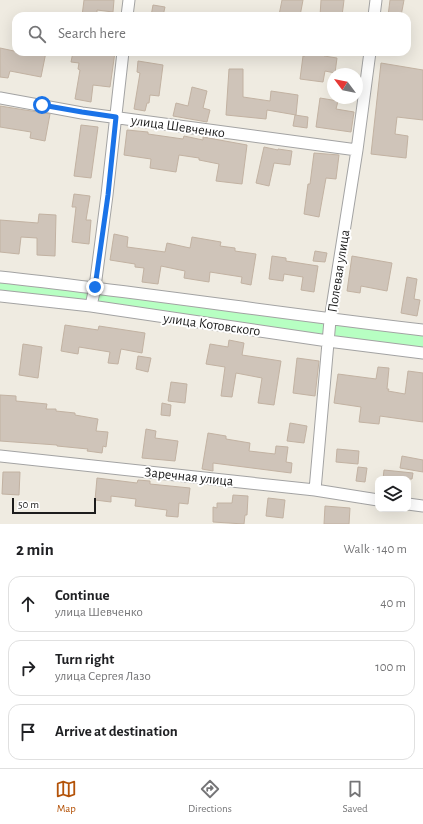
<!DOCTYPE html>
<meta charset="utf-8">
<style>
:root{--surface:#fff;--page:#f6f6f6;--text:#202124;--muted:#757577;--line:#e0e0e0;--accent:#b45309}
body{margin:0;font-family:"Alegreya Sans",sans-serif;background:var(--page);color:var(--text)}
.controls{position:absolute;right:12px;bottom:12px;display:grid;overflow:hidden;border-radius:8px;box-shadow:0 4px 16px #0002}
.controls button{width:36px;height:36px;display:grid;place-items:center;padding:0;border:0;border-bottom:1px solid var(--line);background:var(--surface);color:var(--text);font:20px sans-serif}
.compass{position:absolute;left:327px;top:68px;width:36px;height:36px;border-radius:50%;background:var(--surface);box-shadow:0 4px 16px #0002;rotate:302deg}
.scale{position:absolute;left:12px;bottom:10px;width:84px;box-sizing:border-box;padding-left:4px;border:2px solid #1c1c1c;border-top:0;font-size:11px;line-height:14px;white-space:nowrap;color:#1c1c1c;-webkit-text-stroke:3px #fff;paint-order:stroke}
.stop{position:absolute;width:12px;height:12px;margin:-9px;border:3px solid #1a73e8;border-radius:50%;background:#fff}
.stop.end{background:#1a73e8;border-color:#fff;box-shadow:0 1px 4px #0008}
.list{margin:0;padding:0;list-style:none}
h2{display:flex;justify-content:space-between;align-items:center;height:52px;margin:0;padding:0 16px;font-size:17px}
h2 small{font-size:13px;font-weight:400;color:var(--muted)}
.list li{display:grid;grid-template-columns:26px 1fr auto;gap:12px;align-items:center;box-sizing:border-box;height:56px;margin:0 8px 8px;padding:0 8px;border:1px solid var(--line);border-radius:12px}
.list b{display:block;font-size:15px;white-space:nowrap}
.list p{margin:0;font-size:13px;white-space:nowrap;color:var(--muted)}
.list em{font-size:13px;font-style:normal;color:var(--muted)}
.icon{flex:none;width:22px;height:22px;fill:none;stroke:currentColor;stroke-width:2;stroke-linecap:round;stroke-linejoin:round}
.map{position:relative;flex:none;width:423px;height:524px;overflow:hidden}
.search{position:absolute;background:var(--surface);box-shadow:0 4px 16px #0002;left:12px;right:12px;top:12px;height:44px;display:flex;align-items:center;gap:10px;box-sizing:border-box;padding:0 14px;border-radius:12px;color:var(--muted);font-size:15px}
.sheet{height:244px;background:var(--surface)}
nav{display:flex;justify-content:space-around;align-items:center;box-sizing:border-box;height:56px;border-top:1px solid var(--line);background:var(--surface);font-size:11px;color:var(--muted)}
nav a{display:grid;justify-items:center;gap:2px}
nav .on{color:var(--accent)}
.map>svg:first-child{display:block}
</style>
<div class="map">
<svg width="423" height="524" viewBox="0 0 423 524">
<rect width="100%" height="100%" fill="#efebe1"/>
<path fill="#b7ffc2" d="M0,276l423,54v23l-423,-57z"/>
<path fill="#cfc4b9" stroke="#c2b2a2" d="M84,0h30l-1,12 -16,-2v6h-15z
M282,0h21l-3,16 -21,-1z
M321,0h23l-2,16h-22z
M390,0h14l-3,16h-13z
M153,5l12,2 -2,9h-12z
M0,48l28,6v-2h18l-5,25 -31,-6 -2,7 -8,-1z
M73,52h42l-5,35 -17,-2 -2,17 -16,-3 5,-29 -2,-1 1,-6 -8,-1z
M306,52h19l-1,4 13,2 -2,15 -10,-2 -2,11 -23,-3 3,-23h2z
M138,61l25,4 -4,31 -9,-1 -1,8h-2l-2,8 -11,-2 6,-36 -3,-1z
M381,63l42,7v50l-26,-3 -2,17 13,2 -2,22 -35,-4z
M229,69h14v28l27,4 1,-10 27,4 -2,20 -29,-5 -1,9 -40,-4z
M192,87l15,4 -4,17 7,2 -3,12 -34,-6 3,-13 12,3z
M320,98l18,3 -2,8 18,3 -3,20 -35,-5z
M0,106l50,8 -5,27 -15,-3 1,-6 -31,-5z
M295,115l13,2 -1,11 -14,-2z
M81,125l17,2 -7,51 -17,-2z
M127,130l21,2v2l35,5 1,-3 19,4v-3l44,8 -5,39 -26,-3 3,-17 -20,-4v-2l-20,-3 -3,17 -26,-4 1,-9 -27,-4z
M264,147l14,3v-1l14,2 -2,14 -16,-2 -5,23 -13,-3z
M314,153l25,2 -3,24 -10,-1 -7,39 -15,-3 4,-30h2z
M74,194l16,2 -4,24h5l-2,24 -17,-2 4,-35h-4z
M39,214l17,1 -1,41 -18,-1v-17l-16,-1 -2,17 -19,-2v-32l38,3z
M114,234l14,3 -1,10 38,5 2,-9 23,5 2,-11 29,5 -1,4 15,2v3l21,3 -5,31 -10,-2 1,-6 -32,-5 -1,10 -25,-4 1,-7 -24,-5 -3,18 -16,-2 2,-14 -9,-1v-3l-25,-4z
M315,251l12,2 -2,9 -12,-1z
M272,256l14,2v3l32,5 -4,26 -13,-2 2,-13 -19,-3 -1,7 -14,-2z
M352,256l40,7 -5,28 -26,-5 -1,7 -13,-2z
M407,277l10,2 -3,20 6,1 -3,16 -16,-3z
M65,325l33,5 1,-4 46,7 -3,20 -21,-4 -3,15 -10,-1 2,-11 -31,-5 -1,7 -17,-3z
M229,340l15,3 -2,12 39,6 -7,44 -16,-2 4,-25 -26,-5 -4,24 -11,-1 4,-29 -19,-3 4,-20 18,3z
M23,344l19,3 -4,31 -19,-3z
M138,356l13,2 -3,14 -12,-3z
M297,358l22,3 -4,35 -22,-3z
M378,367l11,1 -2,21h2l-1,2 17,3 3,-23 15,2v49l-43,-6 -1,8 -20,-2 2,-15 -27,-4 4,-29 38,5z
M171,382l16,2 -2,19 -17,-2z
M0,395l16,1v5l31,3 -1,5h10v2l19,2v2l23,4 -2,12 12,1 -2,15 -3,-1 -1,7 -15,-2 1,-2 -31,-3v-1l-57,-4z
M162,403l9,2 -1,11 -9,-1z
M290,423l17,3 -3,17 -17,-2z
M146,429l10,2 -1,7 23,3 -3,20 -33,-3z
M208,433l18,3v3l24,4 -1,8 26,3 1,-8 12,1 -2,15 6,1 -1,10 -78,-10v8l-11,-2z
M337,449l22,2 -1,13 -22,-2z
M402,456l21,4v12l-23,-4z
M358,467l9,1 -2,14 -9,-1z
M384,470l29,3 -1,6h-29z
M3,472h17l-1,23 -17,-1z
M97,478l40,5 1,-3 12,1v3l40,4 -2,16 -9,-1 -1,14 -12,-1 1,-6 -32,-4 1,-7 -25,-3v6l-16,-2z
M233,495l15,1 -1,19h-2l-1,9 -31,-2v-15l4,1v-5h15z
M268,498l17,2 -2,18 -17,-2z
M325,506l25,2 -1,16h-25z"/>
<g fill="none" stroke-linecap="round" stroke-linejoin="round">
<g stroke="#a3a3a3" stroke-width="13">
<path id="minor" d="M127,16l2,-16
M374,16l2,-16
M0,98l82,15 275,37
M0,277c141,15 282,37 423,53
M0,296l91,10 237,35 95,12
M91,306l4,-19 12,-92 16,-143
M0,456l315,34 63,10
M315,490l15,-170 27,-170 13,-98
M408,504l15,2"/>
</g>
<use href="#minor" stroke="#fff" stroke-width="11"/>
</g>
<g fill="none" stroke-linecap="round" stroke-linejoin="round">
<path stroke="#1a73e8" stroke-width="5" d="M42,105l40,7 34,5 -8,78 -13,92"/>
</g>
<g text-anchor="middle" stroke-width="4" stroke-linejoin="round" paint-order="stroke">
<g font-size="14" fill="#1c1c1c" stroke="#fff">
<text transform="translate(178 126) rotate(8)" y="5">улица Шевченко</text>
<text transform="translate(338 271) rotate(-81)" y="5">Полевая улица</text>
<text transform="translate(212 324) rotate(8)" y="5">улица Котовского</text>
<text transform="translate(189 476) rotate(6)" y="5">Заречная улица</text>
</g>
</g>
</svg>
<div class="controls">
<button><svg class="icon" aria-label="layers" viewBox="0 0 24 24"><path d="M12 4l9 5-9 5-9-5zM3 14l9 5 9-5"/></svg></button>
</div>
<svg class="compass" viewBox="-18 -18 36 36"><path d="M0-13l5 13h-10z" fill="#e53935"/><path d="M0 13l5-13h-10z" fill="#757577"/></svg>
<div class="scale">50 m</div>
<div class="stop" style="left:42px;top:105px"></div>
<div class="stop end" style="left:95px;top:287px"></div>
<div class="search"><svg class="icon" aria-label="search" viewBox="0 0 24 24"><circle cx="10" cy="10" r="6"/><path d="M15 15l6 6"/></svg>Search here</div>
</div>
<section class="sheet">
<h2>2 min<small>Walk · 140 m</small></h2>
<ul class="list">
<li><svg class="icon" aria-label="ahead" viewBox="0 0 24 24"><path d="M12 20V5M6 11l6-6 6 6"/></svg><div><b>Continue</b><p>улица Шевченко</p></div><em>40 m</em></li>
<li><svg class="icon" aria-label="right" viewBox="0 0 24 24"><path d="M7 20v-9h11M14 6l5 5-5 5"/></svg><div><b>Turn right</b><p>улица Сергея Лазо</p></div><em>100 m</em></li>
<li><svg class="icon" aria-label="arrive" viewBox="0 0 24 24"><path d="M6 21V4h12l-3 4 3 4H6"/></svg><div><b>Arrive at destination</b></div></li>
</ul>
</section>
<nav>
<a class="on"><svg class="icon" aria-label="map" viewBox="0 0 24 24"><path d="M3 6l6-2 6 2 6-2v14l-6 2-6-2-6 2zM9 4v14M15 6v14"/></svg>Map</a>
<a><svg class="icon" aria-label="directions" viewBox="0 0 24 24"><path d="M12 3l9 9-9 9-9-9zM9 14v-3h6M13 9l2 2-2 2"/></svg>Directions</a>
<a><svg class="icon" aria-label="saved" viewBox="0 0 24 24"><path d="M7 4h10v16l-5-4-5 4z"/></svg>Saved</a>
</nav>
